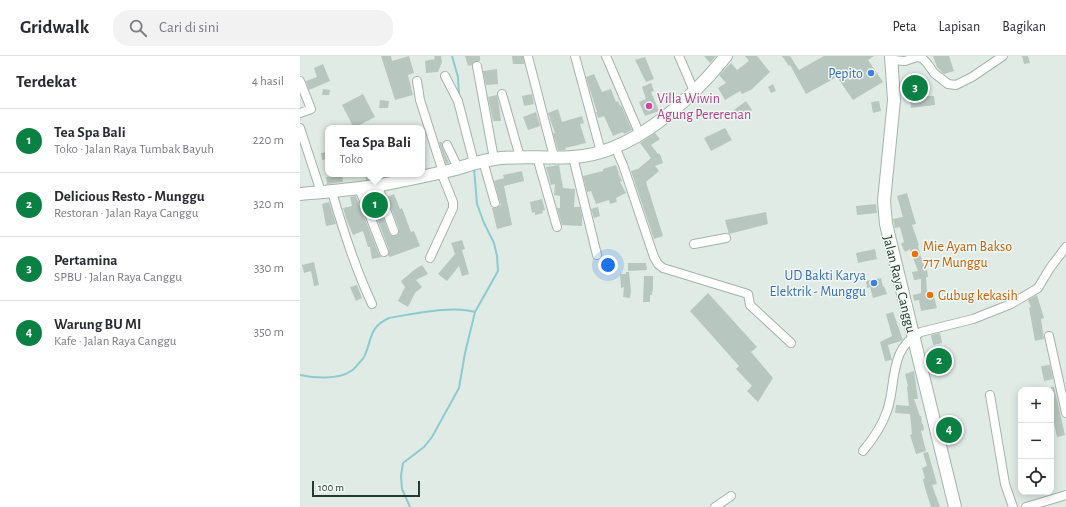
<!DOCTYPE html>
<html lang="id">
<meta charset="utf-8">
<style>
:root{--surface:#fff;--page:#f2f2f3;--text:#2b2b33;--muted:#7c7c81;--line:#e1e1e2;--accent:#0b8043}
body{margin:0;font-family:"Alegreya Sans",sans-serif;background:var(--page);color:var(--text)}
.controls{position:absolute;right:12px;bottom:12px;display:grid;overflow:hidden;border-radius:8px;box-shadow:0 2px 10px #0003}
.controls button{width:36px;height:36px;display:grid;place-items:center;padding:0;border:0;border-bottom:1px solid var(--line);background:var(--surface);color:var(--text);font:20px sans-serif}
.scale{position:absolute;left:12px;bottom:10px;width:108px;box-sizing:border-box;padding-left:4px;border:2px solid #233b32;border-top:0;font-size:11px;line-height:14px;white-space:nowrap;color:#233b32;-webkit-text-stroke:3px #f2f8f4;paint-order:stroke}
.you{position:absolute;left:308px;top:209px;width:14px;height:14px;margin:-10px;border:3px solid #fff;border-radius:50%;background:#1a73e8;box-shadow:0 0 0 6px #1a73e833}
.badge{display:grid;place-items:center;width:26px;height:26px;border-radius:50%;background:var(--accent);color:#fff;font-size:13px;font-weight:700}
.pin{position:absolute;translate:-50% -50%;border:2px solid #fff;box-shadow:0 1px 4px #0006}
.popup{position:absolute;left:25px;top:69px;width:100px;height:52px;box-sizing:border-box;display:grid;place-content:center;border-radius:8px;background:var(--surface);filter:drop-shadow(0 1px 3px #0005);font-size:13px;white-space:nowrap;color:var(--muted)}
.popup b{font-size:15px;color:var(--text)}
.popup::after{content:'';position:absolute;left:50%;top:100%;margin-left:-8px;border:8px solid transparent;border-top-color:var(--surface)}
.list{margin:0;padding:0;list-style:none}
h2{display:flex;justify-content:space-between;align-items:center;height:52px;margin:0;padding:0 16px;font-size:17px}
h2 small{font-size:13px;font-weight:400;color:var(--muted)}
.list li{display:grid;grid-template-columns:26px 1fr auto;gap:12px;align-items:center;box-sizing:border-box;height:64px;padding:0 16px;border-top:1px solid var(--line)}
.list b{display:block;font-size:15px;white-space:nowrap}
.list p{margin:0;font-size:13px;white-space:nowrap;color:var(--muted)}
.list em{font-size:13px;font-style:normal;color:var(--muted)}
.icon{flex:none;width:22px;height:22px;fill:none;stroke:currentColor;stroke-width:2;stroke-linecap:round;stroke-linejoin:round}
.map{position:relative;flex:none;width:766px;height:451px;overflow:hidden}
header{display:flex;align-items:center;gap:24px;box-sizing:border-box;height:56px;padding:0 20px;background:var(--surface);border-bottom:1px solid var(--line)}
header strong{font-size:19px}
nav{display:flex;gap:22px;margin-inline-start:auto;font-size:14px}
.search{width:280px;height:36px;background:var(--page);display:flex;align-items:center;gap:10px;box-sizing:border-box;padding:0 14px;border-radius:16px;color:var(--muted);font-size:15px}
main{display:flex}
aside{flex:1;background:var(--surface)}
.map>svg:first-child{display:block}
</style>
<header>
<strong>Gridwalk</strong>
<div class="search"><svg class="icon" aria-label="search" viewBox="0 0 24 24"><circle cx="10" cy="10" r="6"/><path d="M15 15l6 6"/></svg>Cari di sini</div>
<nav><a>Peta</a><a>Lapisan</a><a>Bagikan</a></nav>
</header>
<main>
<aside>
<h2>Terdekat<small>4 hasil</small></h2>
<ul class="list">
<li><span class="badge">1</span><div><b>Tea Spa Bali</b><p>Toko · Jalan Raya Tumbak Bayuh</p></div><em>220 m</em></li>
<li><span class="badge">2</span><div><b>Delicious Resto - Munggu</b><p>Restoran · Jalan Raya Canggu</p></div><em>320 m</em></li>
<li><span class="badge">3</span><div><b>Pertamina</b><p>SPBU · Jalan Raya Canggu</p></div><em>330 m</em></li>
<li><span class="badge">4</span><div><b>Warung BU MI</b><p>Kafe · Jalan Raya Canggu</p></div><em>350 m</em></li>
</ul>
</aside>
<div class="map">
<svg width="766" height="451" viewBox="0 0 766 451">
<rect width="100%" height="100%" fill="#e1ebe6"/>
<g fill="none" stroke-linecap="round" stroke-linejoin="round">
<path stroke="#8ccbce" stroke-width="2" d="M152,0l6,21 1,18
M0,319c14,3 38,5 51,-4 3,-1 6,-6 9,-9 2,-2 4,-4 5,-7 7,-16 4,-28 24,-37 23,-4 64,-13 86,-6
M110,451l-8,-18 -1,-13 2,-13 21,-16 8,-10 27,-49 6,-35 10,-41 23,-41 -1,-15 -3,-13 -10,-20 -7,-19 -3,-36"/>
</g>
<path fill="#b7c6be" d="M81,0h10l1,5 17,-5 5,17 -6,2 5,20 -18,5z
M134,0h7l1,6 -4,10 -12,1 -1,-12 10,-2z
M165,0h15v5h-4l-4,4 -4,1z
M212,0h11l1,8h-11z
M404,0h12l-6,7z
M445,0h12l13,16 -19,18 -9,4 -2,-3 -15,9 -7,-12 8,-5 -7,-8 12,-12 6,7 12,-9z
M482,0h8l9,14 25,-14h50l-6,4 15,22 -30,18 -16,-23 -31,17 -16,-29 -1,1z
M633,0h16l5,15 -10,3 -7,-7z
M722,0h6l2,7 -6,1z
M345,1l9,22 -8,3 -11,-22z
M23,8l7,17 -21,9 -3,-9 11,-4 -3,-9z
M197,13l1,15 -12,1 -3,-14z
M294,18l8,18 9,-3 5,13 2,-1 2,5 1,-1 11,25 -8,4 -1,-2 -10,4 -9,-20 -6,2 -2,-6h1l-11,-35z
M624,25l1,15h9l1,9 -24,3 -1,-13h-3l-1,-13z
M351,27l3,8 -3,1 8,19 -14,5 -6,-14 7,-3 -4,-12z
M473,28l3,7 -5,2 -3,-6z
M23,33l7,1 -1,5h-7z
M63,38l12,23 -21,11 -12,-23z
M232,38l2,10 -10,2 -2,-10z
M197,39l2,10 2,16h-8l-5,-24z
M80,44l9,1 -1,7h-9z
M446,45l6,9 -16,11 -6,-8z
M579,45l2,10 -8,2 -2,-11z
M258,53l4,13 20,-6 2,7 -4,1 6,19 -21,5 1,2h-8l-5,-17h2l-7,-20z
M236,56l4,14 -12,4 -5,-13z
M425,72l7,12 -21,11 -7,-13z
M355,77l5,6 -9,6 7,9h2l3,9 -8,3 4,5 -13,11 17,54 -9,3 -23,-68 7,-2 13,-11 -11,-15z
M139,86h3v5l7,16 -3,1z
M28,96v7l-6,1 -1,-7z
M259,109l4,23 12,1 -1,18h6l2,9v10l-20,-1 -5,-17h3v-12l-6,-1 1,-11 -4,1 -5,-18z
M316,109l3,8h-1l4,8 -2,1 6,11 -10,5 1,4 -7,2 -1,-4 -13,4 -5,-13 -4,1 -4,-16 20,-5v-2z
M222,115l2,10 -20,5 8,39 -15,4 -5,-21h4l5,-3 -7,-24 10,-3 -1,-3z
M35,118h7l1,8 -16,2 -1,-7 10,-1z
M65,118h17l1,3 -17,3z
M607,137l9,31 -4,1 7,20 -1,1 3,11 4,12h2l1,8h-2l1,14 5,-1 5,18 -16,3 -2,-11 -5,1 -1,-6 8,-2v-14l-7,1 -2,-8 6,-1 -5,-13 -3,-9 -5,3 -4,-8 3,-2 -4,-15 -5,1 -2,-9 10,-2 -6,-21z
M94,138l6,15 2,-1 9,24 3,-1 6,15 -30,11 -2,-2 1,-5 -20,-53 6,-2 14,38 2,2 5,1 2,-2 1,-5 -12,-32z
M56,140l23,58 3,3 -10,2 -2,-12h-2l-5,-16 -10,4 -6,-14 -4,-13 9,-2 -2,-9z
M242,143l3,11 -3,1 1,2 -8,2v-3l-3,1 -2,-11z
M29,146l7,22 -10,2 -4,-22z
M576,148l1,9 -20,2 -1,-9z
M298,151l2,9 -6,2 -3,-9z
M466,156l2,12 -39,10 -4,-14z
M162,184l3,9 -3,1 7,24 -7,2 -3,-10 -12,15 -9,-7 17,-20 -4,-11z
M575,193l2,10 -19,4 -2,-10z
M14,206l5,23 -5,1 -3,-15 -7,2 -2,-8z
M328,207h18l1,7 -19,1z
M122,209l6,9 -12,6 6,7 -7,6 -7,14 -10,-6 7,-14 -4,-6 13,-11z
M326,216h3l2,19 -1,7 -7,-1 1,-10 -3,1 -1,-14h6z
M344,220h9v12l-1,7h-2v7h-7z
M581,222l2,9 1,-1 3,8 -14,4 -3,-11 -3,1 -1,-7z
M57,229l5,13 -6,3 -6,-14z
M408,237l49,54 -6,5 22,26 -15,24 -11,-11 5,-5 -16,-17 3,-3 -49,-55z
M737,239l7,23 -3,1 3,20 -9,2 -6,-33 2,-1 -3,-7z
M593,256l10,28 -2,1 -13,4 4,15 -7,1 -5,-19 12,-6 -6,-22z
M640,277l2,10 -9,2 -2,-10z
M644,298l3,9 -12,5 -4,-9z
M750,309l3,14 -9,2 -3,-15z
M614,315l4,28h-4l6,17h1l1,8h1l1,6 -3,1 5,20 -10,3 -6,-19 2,-1 -2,-20 -15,-1 1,-8 13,1 -2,-19 1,-1 -3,-12z
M751,331h3l11,48 -8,2 -6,-28z
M628,396l9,32 -5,1 8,22h-9l-6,-19 -2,-9 2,-1 -3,-10 5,-2 -4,-13z"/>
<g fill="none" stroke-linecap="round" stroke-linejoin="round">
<g stroke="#a4b3ac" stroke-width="10">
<path id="street" d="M275,0l26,96
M306,0l34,79
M379,0l15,35
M228,1l26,100
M591,4l14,1 12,-4 5,1 5,5 7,10 14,11 8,1 16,-8 31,-21
M177,10l17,93
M145,20l13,25 16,62
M0,25l11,28 -11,4
M117,25l3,19 23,72
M202,38l18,63
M0,72l21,64
M147,89l11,23
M315,91l8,18 31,92 4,7 5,4 85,26 2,11 41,38
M237,101l20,70
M273,101l24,98
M183,105l12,42
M78,129l5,17 11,29
M59,132l25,64
M32,136c11,38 23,76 40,112
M394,188l32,-6
M130,202l23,-50v-6l-12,-30
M749,280l17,77
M690,339l15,89 8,23
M563,395c10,-12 19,-25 24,-40 10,-28 1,-62 34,-79l52,-13 38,-15 27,-16 12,-20 16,-21
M415,451l16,-11
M726,451l40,-12"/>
</g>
<g stroke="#a1b6ac" stroke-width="14">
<path id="secondary" d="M591,0l3,44 -10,101 2,23 69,283
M0,138c35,-3 71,-6 105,-14 17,-3 34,-7 51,-11 12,-4 25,-8 38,-10 26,-4 53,0 79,-2 59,-3 118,-57 153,-101"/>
</g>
<use href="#street" stroke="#fff" stroke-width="8"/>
<use href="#secondary" stroke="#fff" stroke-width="12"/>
</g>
<g fill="#3f7fe0" stroke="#f2f8f4" stroke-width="1.5">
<circle cx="571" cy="17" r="4"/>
<circle cx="574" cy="227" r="4"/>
</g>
<circle fill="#d1479c" stroke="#f2f8f4" stroke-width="1.5" cx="349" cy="50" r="4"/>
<g fill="#e8710a" stroke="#f2f8f4" stroke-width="1.5">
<circle cx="615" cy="198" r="4"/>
<circle cx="630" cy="239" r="4"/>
</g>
<g text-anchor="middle" stroke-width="3" stroke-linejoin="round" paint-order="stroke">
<g font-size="14" fill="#366cbe" stroke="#f2f8f4" text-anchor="end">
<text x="563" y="22">Pepito</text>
<text x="566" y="224">UD Bakti Karya<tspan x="566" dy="16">Elektrik - Munggu</tspan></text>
</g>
<g font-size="14" fill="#b23c85" stroke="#f2f8f4" text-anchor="start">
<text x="357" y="47">Villa Wiwin<tspan x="357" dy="16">Agung Pererenan</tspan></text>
</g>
<g font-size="14" fill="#c56008" stroke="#f2f8f4" text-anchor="start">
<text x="623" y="195">Mie Ayam Bakso<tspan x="623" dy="16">717 Munggu</tspan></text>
<text x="638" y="244">Gubug kekasih</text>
</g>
<g font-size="14" fill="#233b32" stroke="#f2f8f4">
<text transform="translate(600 228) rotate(76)" y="5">Jalan Raya Canggu</text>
</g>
</g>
</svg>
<div class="controls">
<button>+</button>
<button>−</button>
<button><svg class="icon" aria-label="locate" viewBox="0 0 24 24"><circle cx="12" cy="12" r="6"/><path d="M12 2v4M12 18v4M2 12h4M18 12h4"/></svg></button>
</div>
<div class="scale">100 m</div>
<div class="you"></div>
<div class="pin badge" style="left:75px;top:149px">1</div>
<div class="popup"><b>Tea Spa Bali</b>Toko</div>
<div class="pin badge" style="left:639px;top:305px">2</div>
<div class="pin badge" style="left:615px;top:32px">3</div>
<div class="pin badge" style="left:649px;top:374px">4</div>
</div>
</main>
